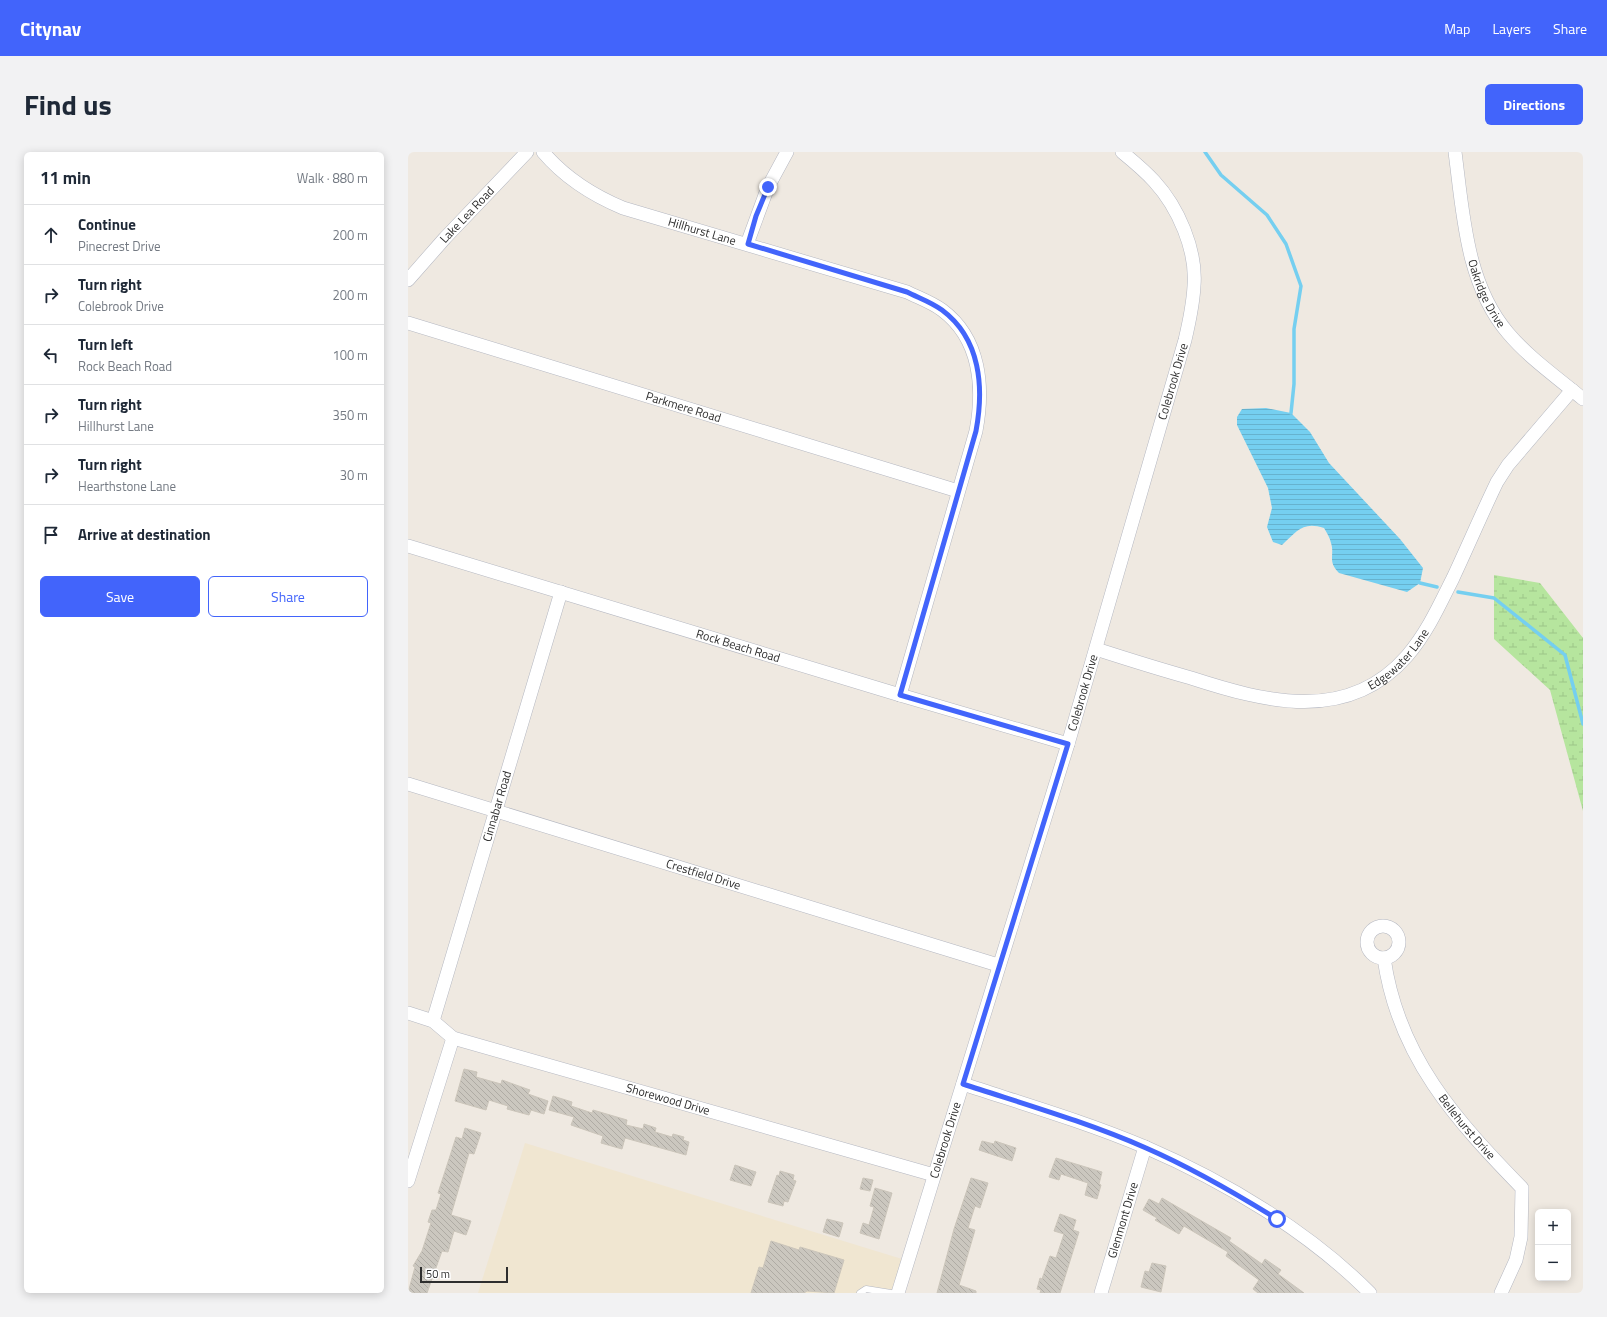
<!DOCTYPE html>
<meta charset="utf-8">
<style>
:root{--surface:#fff;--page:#f2f2f3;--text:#1f2937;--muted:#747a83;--line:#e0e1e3;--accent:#4264fb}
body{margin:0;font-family:"Titillium Web",sans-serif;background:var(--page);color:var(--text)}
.controls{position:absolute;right:12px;bottom:12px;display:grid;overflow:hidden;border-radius:6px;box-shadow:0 2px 10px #0003}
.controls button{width:36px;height:36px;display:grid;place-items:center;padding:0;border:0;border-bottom:1px solid var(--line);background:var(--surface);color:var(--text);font:20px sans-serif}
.scale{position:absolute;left:12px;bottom:10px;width:88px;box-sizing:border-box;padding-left:4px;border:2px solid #2e2e2e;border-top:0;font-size:11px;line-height:14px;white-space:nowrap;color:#2e2e2e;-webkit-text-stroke:3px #fff;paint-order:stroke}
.stop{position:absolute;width:12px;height:12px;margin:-9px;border:3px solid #4264fb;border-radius:50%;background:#fff}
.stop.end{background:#4264fb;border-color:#fff;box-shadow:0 1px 4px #0008}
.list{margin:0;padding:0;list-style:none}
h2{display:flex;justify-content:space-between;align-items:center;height:52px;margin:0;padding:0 16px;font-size:17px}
h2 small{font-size:13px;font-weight:400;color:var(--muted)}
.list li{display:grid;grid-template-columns:26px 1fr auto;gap:12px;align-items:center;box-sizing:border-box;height:60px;padding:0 16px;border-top:1px solid var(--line)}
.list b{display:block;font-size:15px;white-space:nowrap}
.list p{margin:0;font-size:13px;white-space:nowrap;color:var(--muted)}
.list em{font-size:13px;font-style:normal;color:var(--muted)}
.actions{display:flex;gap:8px;padding:12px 16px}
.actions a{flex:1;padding:9px 0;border:1px solid var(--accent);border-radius:6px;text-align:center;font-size:14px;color:var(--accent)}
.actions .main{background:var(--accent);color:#fff}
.icon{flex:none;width:22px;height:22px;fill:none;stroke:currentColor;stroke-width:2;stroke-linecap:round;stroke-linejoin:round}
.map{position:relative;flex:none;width:1175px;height:1141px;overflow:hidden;border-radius:6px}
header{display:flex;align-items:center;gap:24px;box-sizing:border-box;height:56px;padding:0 20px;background:var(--accent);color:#fff}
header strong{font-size:19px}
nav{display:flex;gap:22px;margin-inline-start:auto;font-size:14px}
.intro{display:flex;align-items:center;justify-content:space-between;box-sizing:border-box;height:96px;padding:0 24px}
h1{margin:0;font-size:28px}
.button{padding:10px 18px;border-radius:6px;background:var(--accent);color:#fff;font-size:14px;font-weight:700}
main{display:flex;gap:24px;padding:0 24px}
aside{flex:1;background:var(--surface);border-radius:6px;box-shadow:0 2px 10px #0003}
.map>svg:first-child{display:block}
</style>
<header>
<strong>Citynav</strong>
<nav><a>Map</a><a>Layers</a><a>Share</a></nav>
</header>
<div class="intro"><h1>Find us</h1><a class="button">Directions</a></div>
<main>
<aside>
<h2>11 min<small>Walk · 880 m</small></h2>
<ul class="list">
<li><svg class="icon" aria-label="ahead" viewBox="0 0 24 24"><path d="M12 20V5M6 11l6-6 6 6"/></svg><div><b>Continue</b><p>Pinecrest Drive</p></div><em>200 m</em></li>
<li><svg class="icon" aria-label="right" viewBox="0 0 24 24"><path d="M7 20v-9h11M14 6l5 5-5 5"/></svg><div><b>Turn right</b><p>Colebrook Drive</p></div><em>200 m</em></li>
<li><svg class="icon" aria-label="left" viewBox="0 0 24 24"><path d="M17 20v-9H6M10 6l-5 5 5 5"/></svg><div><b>Turn left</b><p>Rock Beach Road</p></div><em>100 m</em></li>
<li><svg class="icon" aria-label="right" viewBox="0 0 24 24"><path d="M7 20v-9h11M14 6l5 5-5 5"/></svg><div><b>Turn right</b><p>Hillhurst Lane</p></div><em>350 m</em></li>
<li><svg class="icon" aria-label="right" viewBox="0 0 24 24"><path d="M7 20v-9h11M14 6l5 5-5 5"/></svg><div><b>Turn right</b><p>Hearthstone Lane</p></div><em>30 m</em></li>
<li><svg class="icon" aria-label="arrive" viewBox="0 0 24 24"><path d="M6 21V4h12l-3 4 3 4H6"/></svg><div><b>Arrive at destination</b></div></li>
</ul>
<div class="actions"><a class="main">Save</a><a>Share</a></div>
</aside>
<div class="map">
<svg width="1175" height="1141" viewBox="0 0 1175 1141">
<defs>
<pattern id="wetland-marsh" width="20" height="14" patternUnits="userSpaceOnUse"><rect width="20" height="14" fill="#b6e59e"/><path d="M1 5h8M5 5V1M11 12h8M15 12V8" fill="none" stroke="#9dc588"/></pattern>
<pattern id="water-rules" width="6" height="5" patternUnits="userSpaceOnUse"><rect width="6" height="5" fill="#75cff0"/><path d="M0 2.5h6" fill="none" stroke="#66b2ce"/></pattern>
<pattern id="building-back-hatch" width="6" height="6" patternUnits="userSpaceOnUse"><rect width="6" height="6" fill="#cbc7bf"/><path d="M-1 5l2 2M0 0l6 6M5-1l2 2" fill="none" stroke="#afaba4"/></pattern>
</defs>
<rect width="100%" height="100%" fill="#efe9e1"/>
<path fill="#f0e6d1" d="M117,991l377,116 -10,34h-414z"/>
<path fill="url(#wetland-marsh)" d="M1086,423l46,8 43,55v173l-33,-121 -56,-51z"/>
<path fill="url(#water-rules)" d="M858,256l25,5 19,19 19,31 71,76 23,29 -3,15 -13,9 -68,-19c-12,-12 -4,-18 -8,-30 -1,-5 -4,-10 -7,-15 -21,-7 -27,3 -42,17l-9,-3 -6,-15 5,-19 -4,-20 -31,-63v-8l5,-8z"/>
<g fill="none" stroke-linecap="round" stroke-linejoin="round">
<path stroke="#75cff0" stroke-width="3.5" d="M797,0l16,23 46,40 19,29 15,42 -7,43v55l-3,29
M1012,431l17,4
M1050,440l36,6 71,57 18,69"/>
</g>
<path fill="url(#building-back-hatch)" stroke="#cbc5ba" d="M56,917l13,3 -1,5 25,7 1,-4 28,10 -2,4 20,7 -4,13 -13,-4 -2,5 -22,-6 1,-3 -19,-6 -3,10 -31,-9z
M145,944l19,6 -1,4 21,7 1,-3 34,10 -1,5 17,4 1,-5 12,4 -1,4 17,5 1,-3 11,3 -1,3 6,2 -3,13 -61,-17 -3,11 -21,-6 2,-7 -32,-11 3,-8 -25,-7z
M57,976l16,5 -7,21 -5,-1 -18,62 20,6 -5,14 -12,-4 -6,21 -6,-1 -15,42h-19l7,-26 -2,-1 9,-15 9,-28 -3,-1 4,-12h4l5,-16 -3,-1 11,-34 7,-22 6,2z
M574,989l12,3 1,-3 21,7 -4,13 -33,-11z
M648,1006l46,14 -3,12 2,1 -4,14 -12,-4 3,-12 -27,-9 -2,6 -10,-3z
M327,1013l21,7 -5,14 -21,-6z
M372,1019l14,4 -1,5 3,1 -8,21 -4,-1 -1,5 -15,-4 9,-27 2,1z
M455,1026l10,2 -3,11 -10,-2z
M563,1026l17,5 -8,25 -5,-2 -7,22 7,2 -16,55 17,6v2h-39l17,-64z
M467,1036l17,5 -13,46 -19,-6 3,-10 6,2 5,-18 -4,-1z
M754,1046l69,40 -2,3 33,23 3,-5 16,11 -3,4 26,19h-46l-5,-4 6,-9 -33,-24 2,-4 -44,-26 -5,8 -24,-14 2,-2 -14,-8 6,-11 10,5z
M652,1062l16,6 -3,10 6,2 -19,61h-20l1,-3 -4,-1 3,-11 2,1 8,-23 6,2 8,-24 -10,-3z
M419,1067l16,4 -4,14 -16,-5z
M363,1089l28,9 1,-3 44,13 -10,33 -27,-2 -3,2h-53l8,-26 4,1z
M744,1111l14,3 -5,26 -20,-5 4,-16 4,1z"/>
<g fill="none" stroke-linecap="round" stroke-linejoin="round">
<g stroke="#b4b7c1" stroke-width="7">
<path id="service" d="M452,1141l6,-4 25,4"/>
</g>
<g stroke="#b4b7c1" stroke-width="14">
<g id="minor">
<path id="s1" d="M135,0c22,26 49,43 80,56l284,84c12,6 24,10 35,18 39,29 42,78 34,121l-76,264"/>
<path id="s2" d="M1047,0c8,61 11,132 53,181 21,25 50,45 75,66"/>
<path d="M339,92l21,-57 19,-35"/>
<path id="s3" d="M0,128l37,-42 82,-86"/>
<path id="s4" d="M0,171l550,168"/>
<path id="s5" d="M0,394l492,149 168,49"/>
<path id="s6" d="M688,497c31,10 63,20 95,29 74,24 157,46 216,-22 20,-23 33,-52 46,-78 15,-32 29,-65 44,-96l11,-17 64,-75"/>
<path id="s7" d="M0,632l590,181"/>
<circle cx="975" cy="790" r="16"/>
<path id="s8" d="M976,806c14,99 72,162 138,230l-1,49 -5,23 -15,33"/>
<path id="s9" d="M0,861l25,8 20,17 481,137"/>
<path id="s10" d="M25,869l128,-429"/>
<path d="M555,932c61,20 123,38 182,63 81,35 163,84 225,146"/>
<path d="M0,1029l45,-143"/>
<path id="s11" d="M490,1141l170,-549 117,-404c4,-17 8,-35 9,-54 3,-36 -16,-79 -40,-105 -10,-11 -21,-20 -32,-29"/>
<path id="s12" d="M693,1141l44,-146"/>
</g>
</g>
<use href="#service" stroke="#fff" stroke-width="6"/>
<use href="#minor" stroke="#fff" stroke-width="13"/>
</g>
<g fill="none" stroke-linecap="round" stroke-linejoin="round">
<path stroke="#4264fb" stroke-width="5" d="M360,35l-12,29 -8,28 159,48c12,6 24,10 35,18 39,29 42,78 34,121l-76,264 168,49 -105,340c61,20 124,38 183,64 46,20 89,45 131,71"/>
</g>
<g text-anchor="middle" stroke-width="3" stroke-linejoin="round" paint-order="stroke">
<g font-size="12" fill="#2e2e2e" stroke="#fff">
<text dy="4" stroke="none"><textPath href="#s3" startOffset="88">Lake Lea Road</textPath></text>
<text dy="4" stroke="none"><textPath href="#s1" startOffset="181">Hillhurst Lane</textPath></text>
<text dy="4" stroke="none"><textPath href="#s2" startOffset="146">Oakridge Drive</textPath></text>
<text dy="4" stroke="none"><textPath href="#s11" startOffset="952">Colebrook Drive</textPath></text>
<text dy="4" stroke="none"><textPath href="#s4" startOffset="288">Parkmere Road</textPath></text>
<text dy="4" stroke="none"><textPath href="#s5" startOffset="345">Rock Beach Road</textPath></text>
<text dy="4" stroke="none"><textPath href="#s6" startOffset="323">Edgewater Lane</textPath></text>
<text dy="4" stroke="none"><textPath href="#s11" startOffset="628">Colebrook Drive</textPath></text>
<text dy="4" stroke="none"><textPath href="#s10" startOffset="224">Cinnabar Road</textPath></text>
<text dy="4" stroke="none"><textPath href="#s7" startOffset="309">Crestfield Drive</textPath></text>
<text dy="4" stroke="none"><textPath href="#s9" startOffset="276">Shorewood Drive</textPath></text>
<text dy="4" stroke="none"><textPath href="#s8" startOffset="191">Bellehurst Drive</textPath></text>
<text dy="4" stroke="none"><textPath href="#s11" startOffset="160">Colebrook Drive</textPath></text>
<text dy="4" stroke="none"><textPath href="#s12" startOffset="76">Glenmont Drive</textPath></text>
</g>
</g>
</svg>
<div class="controls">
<button>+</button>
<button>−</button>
</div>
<div class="scale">50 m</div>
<div class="stop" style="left:869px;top:1067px"></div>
<div class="stop end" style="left:360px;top:35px"></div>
</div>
</main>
